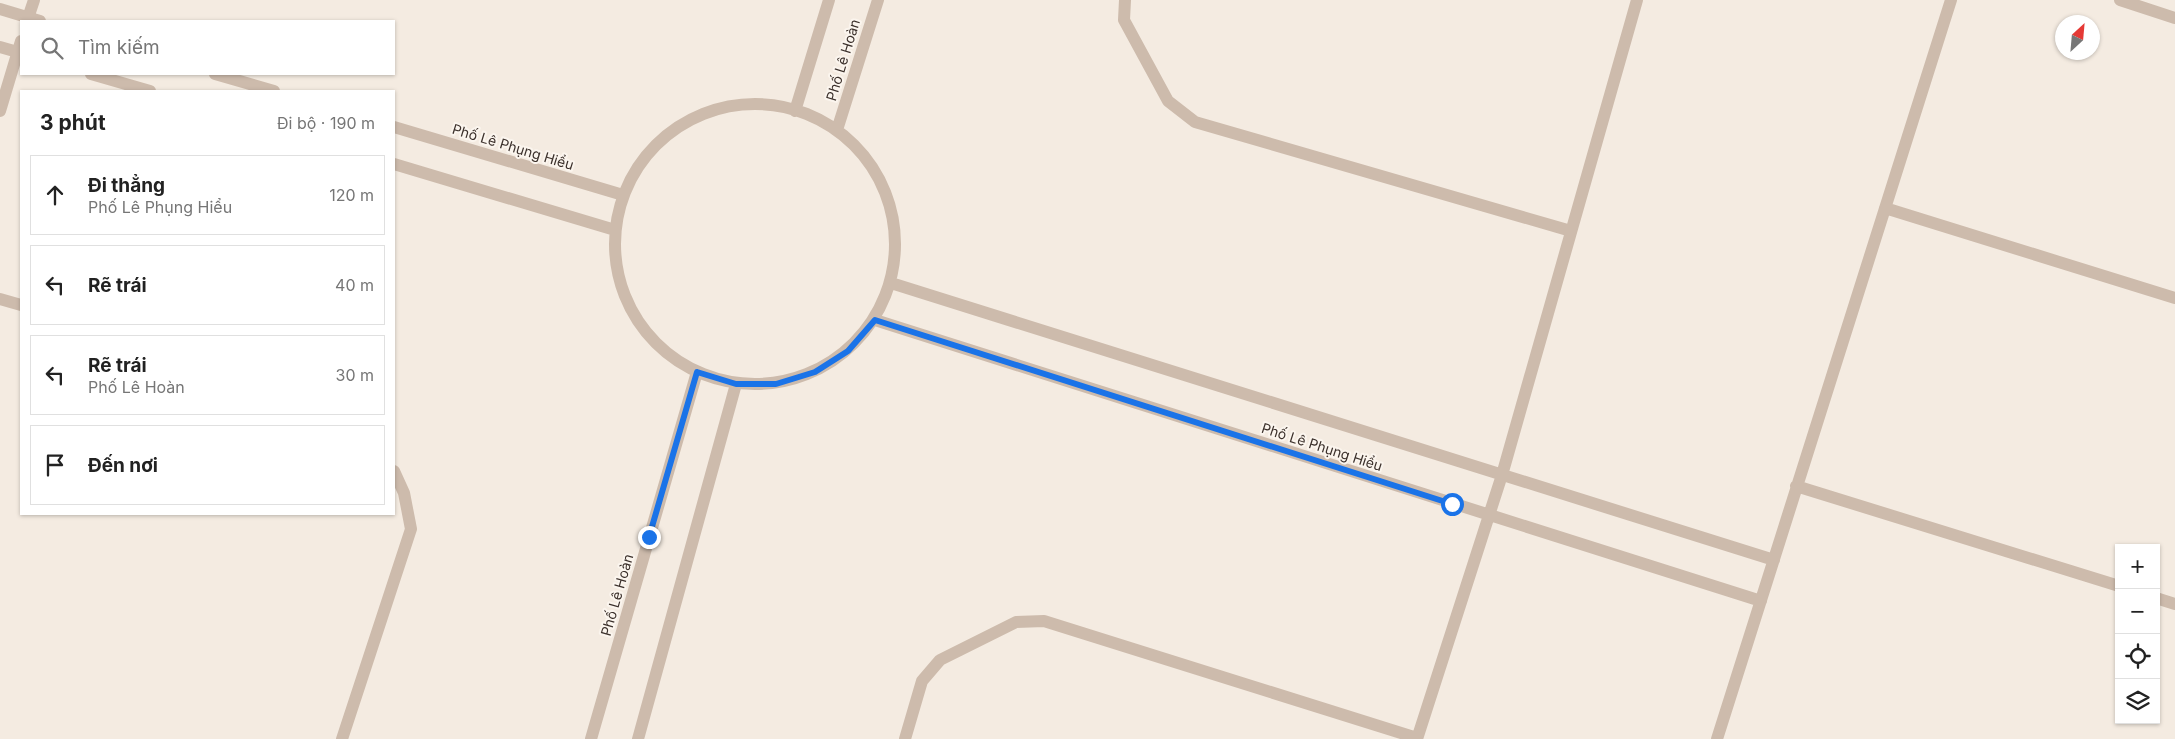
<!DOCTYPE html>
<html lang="vi">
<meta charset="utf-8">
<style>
:root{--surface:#fff;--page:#f6f6f6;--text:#222;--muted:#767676;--line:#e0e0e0}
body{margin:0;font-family:Inter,sans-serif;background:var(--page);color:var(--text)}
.controls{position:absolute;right:15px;bottom:15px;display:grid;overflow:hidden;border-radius:0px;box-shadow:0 1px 4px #0004}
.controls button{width:45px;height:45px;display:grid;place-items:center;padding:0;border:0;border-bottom:1px solid var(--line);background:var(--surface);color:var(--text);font:25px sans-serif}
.compass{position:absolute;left:2055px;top:15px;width:45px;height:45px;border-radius:50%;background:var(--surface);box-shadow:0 1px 4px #0004;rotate:26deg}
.stop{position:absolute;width:15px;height:15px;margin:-11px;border:4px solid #1a73e8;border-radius:50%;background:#fff}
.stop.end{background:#1a73e8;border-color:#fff;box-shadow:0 1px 5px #0008}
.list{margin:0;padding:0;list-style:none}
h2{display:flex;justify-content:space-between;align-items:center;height:65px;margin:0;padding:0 20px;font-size:21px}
h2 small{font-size:16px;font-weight:400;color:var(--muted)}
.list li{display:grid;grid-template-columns:32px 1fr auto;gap:15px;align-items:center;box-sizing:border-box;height:80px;margin:0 10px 10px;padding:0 10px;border:1px solid var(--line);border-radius:0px}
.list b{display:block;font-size:19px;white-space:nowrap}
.list p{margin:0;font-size:16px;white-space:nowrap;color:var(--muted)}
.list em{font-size:16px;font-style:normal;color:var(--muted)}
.icon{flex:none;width:28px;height:28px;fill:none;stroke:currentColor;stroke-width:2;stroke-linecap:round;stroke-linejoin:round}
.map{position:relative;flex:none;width:2175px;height:739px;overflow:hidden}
.search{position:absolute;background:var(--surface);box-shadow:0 1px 4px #0004;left:20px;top:20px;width:375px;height:55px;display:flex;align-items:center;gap:12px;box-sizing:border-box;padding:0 18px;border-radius:0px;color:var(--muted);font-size:19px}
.panel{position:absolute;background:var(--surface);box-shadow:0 1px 4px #0004;left:20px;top:90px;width:375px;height:425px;border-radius:0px}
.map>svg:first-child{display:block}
</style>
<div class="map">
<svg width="2175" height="739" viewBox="0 0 2175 739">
<rect width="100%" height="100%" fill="#f4ebe1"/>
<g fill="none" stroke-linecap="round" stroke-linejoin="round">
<path stroke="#cdbbac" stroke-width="12" d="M1125,0l-1,20 44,81 27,21 376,109
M2120,0l55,18
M0,9l40,12
M27,21l7,-21
M0,47l21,6
M91,74l59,17
M215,74l59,17
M615 244a140 140 0 1 1 280 0a140 140 0 1 1-280 0Z
M0,111l21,-70
M795,111l34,-111
M394,127l229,68
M837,130l41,-130
M394,164l221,66
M1885,208l290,90
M891,283l883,277
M0,299l21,6
M875,320l886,281
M1796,486l323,100
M2156,598l19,6
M342,739l69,-210 -7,-36 -10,-22
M591,739l106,-367
M638,739l98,-355
M905,739l17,-58 18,-21 76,-38 28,-1 373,117
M1417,739l85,-264 135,-475
M1717,739l234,-739"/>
</g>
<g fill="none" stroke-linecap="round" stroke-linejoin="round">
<path stroke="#1a73e8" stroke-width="6" d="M649,537l48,-165 39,12h40l39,-12 33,-21 27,-31 577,184"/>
</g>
<g text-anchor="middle" stroke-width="4" stroke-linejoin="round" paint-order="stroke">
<g font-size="14" fill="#3b302b" stroke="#fbf5ee">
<text transform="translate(843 60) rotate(-73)" y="5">Phố Lê Hoàn</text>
<text transform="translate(513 147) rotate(17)" y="5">Phố Lê Phụng Hiểu</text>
<text transform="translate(1322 447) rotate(18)" y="5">Phố Lê Phụng Hiểu</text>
<text transform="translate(617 595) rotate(-74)" y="5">Phố Lê Hoàn</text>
</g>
</g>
</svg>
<div class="controls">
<button>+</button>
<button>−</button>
<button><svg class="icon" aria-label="locate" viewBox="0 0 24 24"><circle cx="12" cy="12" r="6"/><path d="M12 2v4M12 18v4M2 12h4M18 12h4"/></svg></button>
<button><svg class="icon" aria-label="layers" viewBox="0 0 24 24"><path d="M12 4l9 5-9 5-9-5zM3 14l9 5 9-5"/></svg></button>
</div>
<svg class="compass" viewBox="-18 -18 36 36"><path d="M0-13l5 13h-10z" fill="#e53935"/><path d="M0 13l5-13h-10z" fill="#767676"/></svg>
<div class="stop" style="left:1452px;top:504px"></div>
<div class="stop end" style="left:649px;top:537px"></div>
<div class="search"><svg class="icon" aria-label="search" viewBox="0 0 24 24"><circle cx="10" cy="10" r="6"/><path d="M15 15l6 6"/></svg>Tìm kiếm</div>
<section class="panel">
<h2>3 phút<small>Đi bộ · 190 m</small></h2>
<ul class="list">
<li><svg class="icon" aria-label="ahead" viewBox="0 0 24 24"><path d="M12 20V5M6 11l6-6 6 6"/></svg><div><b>Đi thẳng</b><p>Phố Lê Phụng Hiểu</p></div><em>120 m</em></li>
<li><svg class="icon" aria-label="left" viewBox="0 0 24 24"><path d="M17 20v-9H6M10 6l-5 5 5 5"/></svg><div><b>Rẽ trái</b></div><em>40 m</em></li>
<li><svg class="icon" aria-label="left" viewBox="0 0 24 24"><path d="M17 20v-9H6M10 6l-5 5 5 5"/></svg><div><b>Rẽ trái</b><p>Phố Lê Hoàn</p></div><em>30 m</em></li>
<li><svg class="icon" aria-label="arrive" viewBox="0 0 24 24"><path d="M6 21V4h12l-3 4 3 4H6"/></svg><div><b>Đến nơi</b></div></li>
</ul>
</section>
</div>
